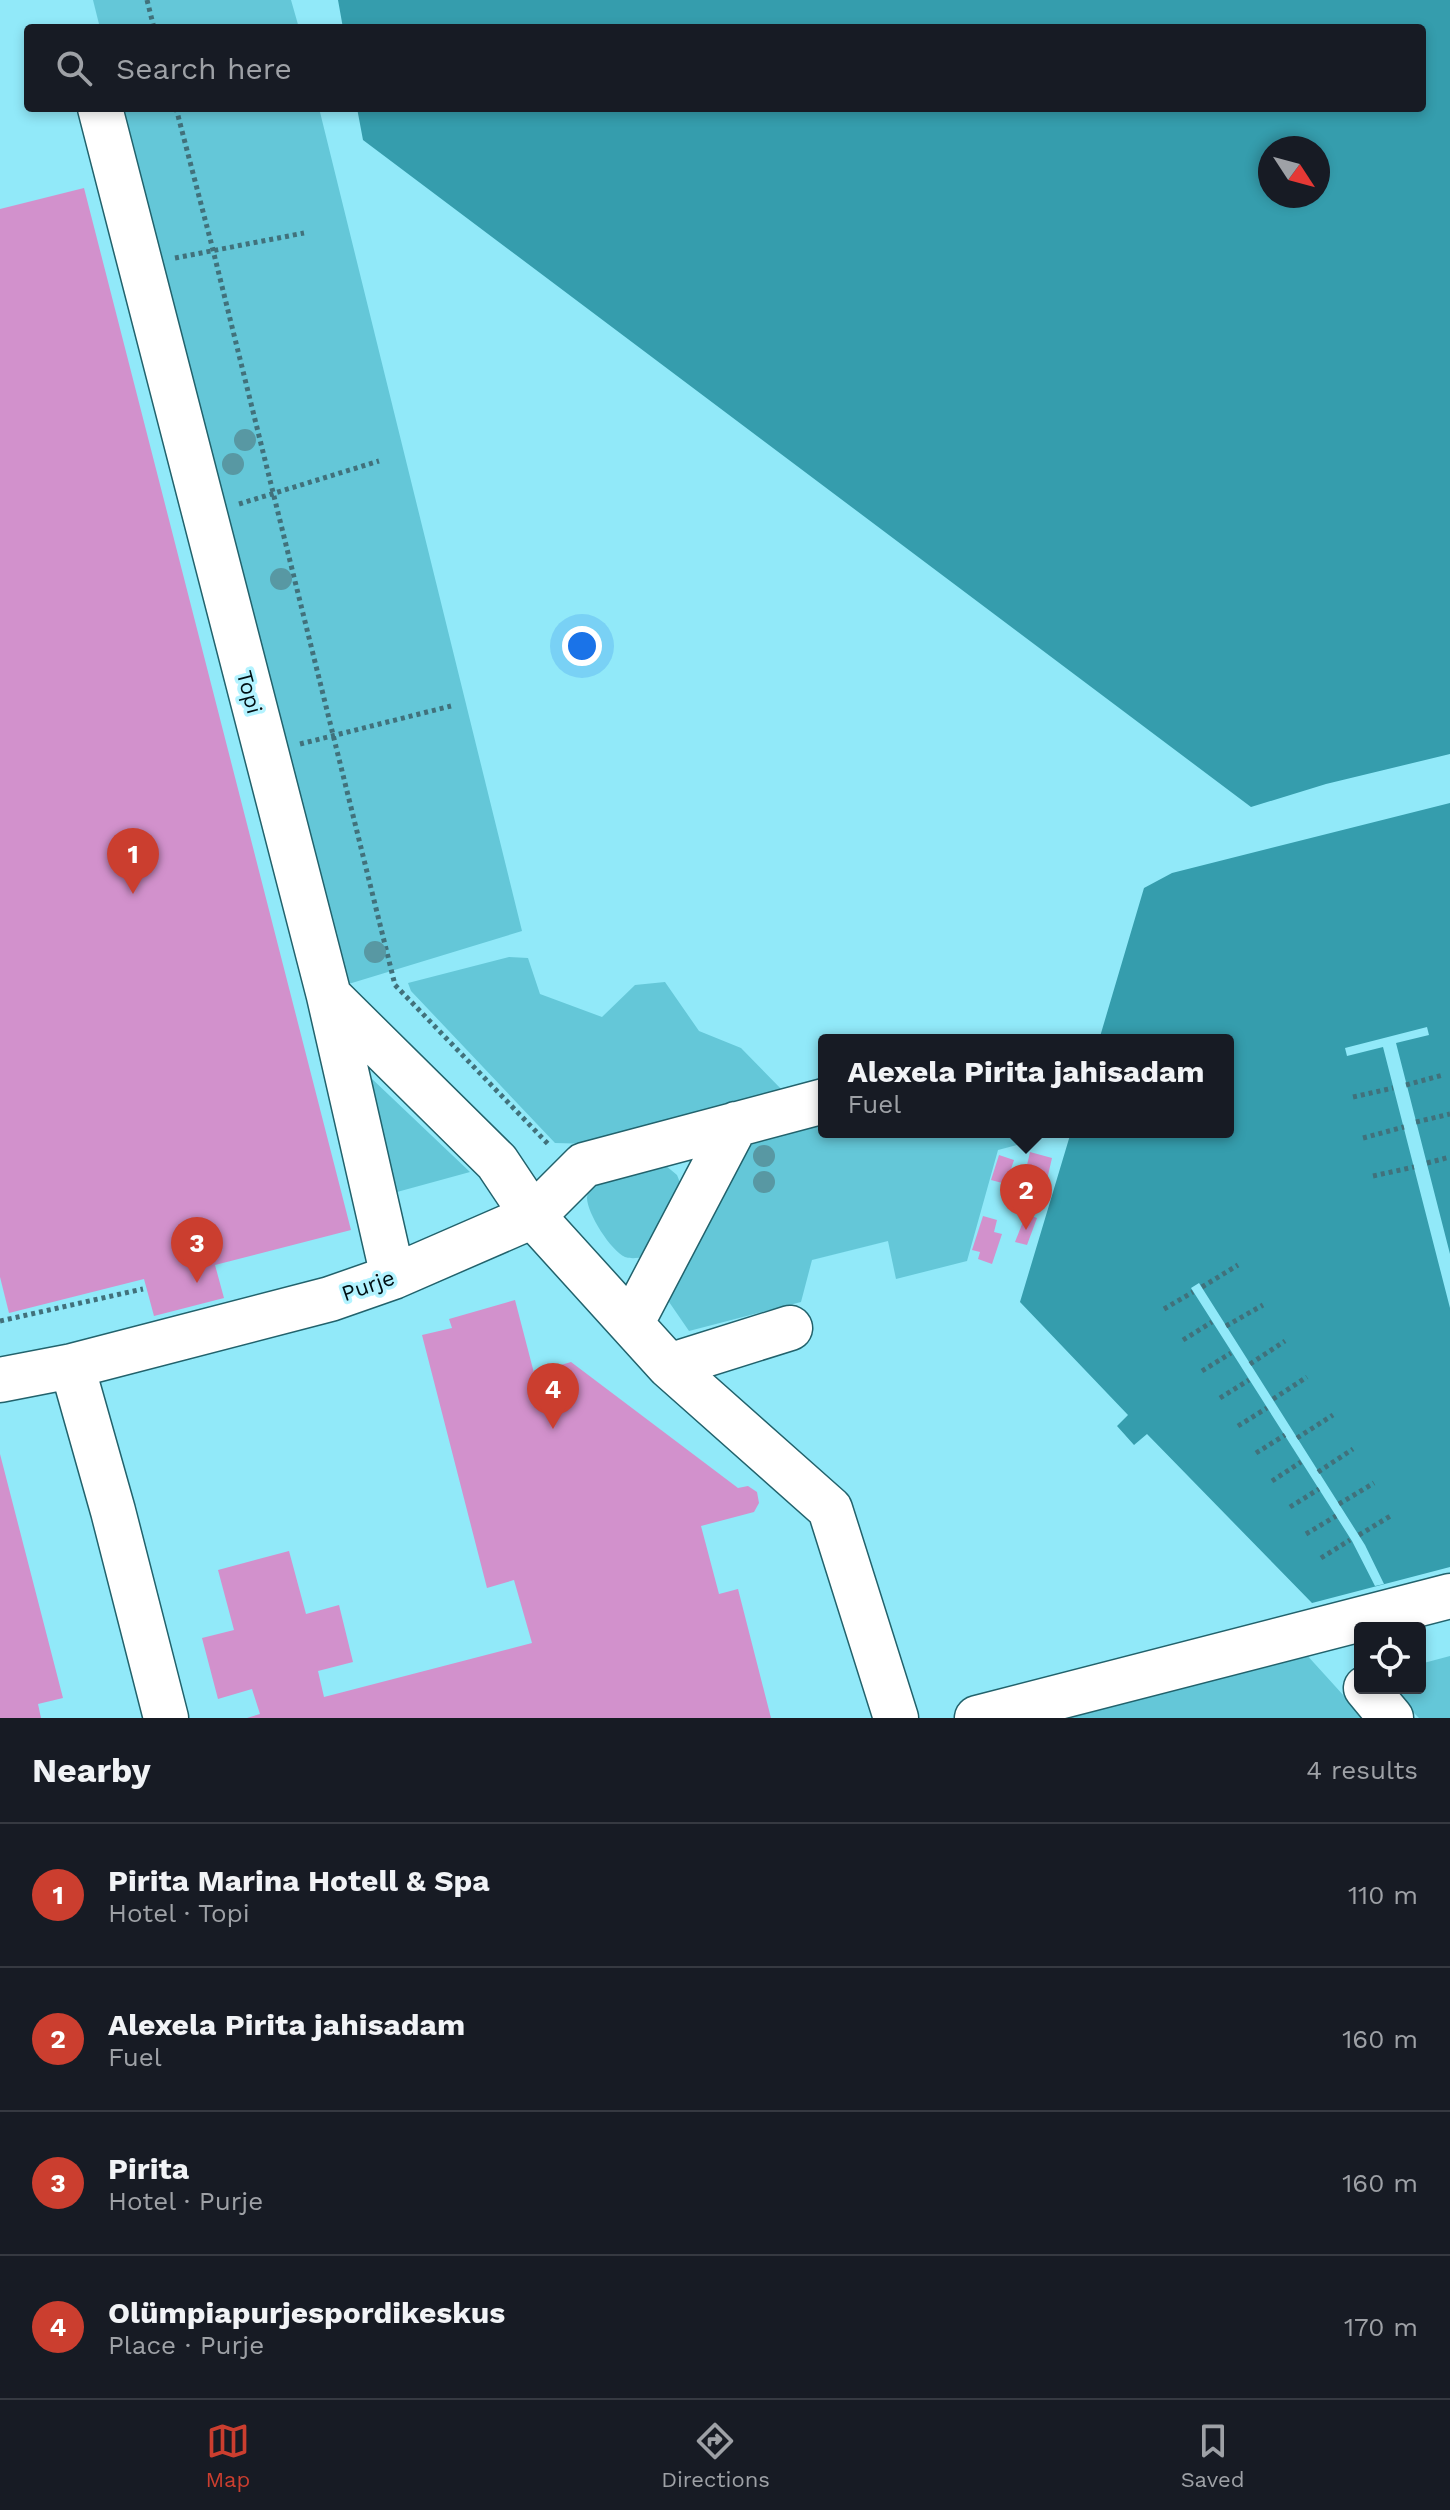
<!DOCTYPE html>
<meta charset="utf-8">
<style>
:root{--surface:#171b24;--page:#20242c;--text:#f1f3f6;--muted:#9ea1a6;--line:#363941;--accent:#cb3e2f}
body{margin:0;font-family:"Work Sans",sans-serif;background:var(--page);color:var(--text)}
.controls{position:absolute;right:24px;bottom:24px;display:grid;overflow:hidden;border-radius:8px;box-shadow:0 4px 12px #0003}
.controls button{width:72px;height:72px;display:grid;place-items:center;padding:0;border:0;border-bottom:2px solid var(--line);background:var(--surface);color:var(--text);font:40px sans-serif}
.compass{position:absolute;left:1258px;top:136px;width:72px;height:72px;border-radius:50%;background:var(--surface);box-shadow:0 4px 12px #0003;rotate:126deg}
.you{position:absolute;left:582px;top:646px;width:28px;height:28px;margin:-20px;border:6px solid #fff;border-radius:50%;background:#1a73e8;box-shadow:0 0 0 12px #1a73e833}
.badge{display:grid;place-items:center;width:52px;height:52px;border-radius:50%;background:var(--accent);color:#fff;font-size:26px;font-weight:700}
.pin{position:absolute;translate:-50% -66px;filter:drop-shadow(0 2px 4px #0008)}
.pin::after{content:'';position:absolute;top:42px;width:28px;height:24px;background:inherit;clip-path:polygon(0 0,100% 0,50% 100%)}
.popup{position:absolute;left:818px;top:1034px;width:416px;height:104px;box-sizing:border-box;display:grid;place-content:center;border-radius:8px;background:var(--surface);filter:drop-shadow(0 2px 6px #0005);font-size:26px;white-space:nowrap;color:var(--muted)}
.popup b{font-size:30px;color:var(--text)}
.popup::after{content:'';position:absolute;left:50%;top:100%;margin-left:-16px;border:16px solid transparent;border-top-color:var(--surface)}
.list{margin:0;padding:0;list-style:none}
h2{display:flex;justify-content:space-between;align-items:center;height:104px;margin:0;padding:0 32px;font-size:34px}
h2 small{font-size:26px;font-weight:400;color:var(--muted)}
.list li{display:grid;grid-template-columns:52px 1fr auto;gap:24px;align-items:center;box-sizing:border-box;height:144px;padding:0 32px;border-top:2px solid var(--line)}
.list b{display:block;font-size:30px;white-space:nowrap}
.list p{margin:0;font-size:26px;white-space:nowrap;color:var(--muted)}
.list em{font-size:26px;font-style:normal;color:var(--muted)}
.icon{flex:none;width:44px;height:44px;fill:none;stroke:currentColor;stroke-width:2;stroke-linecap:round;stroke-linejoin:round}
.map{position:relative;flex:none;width:1450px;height:1718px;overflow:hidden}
.search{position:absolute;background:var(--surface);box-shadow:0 4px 12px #0003;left:24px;right:24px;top:24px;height:88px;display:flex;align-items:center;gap:20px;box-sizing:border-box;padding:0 28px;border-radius:8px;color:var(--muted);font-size:30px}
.sheet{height:680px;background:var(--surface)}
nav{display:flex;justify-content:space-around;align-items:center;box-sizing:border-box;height:112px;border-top:2px solid var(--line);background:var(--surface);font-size:22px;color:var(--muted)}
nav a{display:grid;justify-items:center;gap:4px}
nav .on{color:var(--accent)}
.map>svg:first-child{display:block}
</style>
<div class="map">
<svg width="1450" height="1718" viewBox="0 0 1450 1718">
<rect width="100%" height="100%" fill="#91e9f9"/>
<path fill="#64c7d8" d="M93,0h198l8,28h-199z
M120,108h199l203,823 -180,55z
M509,957l19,1 12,36 62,23 33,-32 30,-3 34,49 42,17 43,44 -192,52 -37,-1 -144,-152 -3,-8z
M367,1077h3l100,95 -73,20z
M824,1115v17h200l-3,12 -23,6 -31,111 -71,18 -8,-38 -76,19 -11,42 -112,29 -22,-32 79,-164z
M665,1165l12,10 4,10 -37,72c-6,1 -13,2 -19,0 -14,-6 -38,-44 -38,-59 1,-10 5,-15 11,-23z
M1305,1653l59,65h-303z
M1450,1656v62h-31l-30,-30h31v-24z"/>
<path fill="#359dad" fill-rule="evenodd" d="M338,0h1112v754l-124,30 -75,23 -888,-667 -6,-32h1065v-80h-1079zM1270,148h48v48h-48z
M1450,803v451l-54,-211 33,-8 -2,-8 -82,21 2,8 36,-9 67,261v259l-138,36 -165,-169 -13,11 -17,-19 11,-11 -108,-113 51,-170h157v-92h-129l45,-152 28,-15z"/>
<path fill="#91e9f9" d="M1199,1283l166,262 19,39 -9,2 -23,-45 -161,-253z"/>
<path fill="#d291cc" d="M84,188l267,1042 -136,35 9,33 -70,18 -10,-37 -135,34 -9,-36v-1068z
M1030,1152l22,6 -6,26 -22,-6z
M999,1155l15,5 -8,24 -15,-4z
M1026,1214l11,4 -10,27 -12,-3z
M983,1216l14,4 -3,12 8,2 -10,30 -14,-5 2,-7 -8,-2z
M515,1300l19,73 37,-11 167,126 10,-2 9,6 2,11 -5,9 -53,14 18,68 19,-5 33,129h-524l13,-4 -8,-25 -34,10 -16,-61 32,-8 -16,-60 71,-19 17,63 33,-9 14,57 -35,9 6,26 208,-54 -18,-63 -27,8 -65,-253 30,-7 -3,-9z
M0,1454l63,244 -25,6 3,14h-41z"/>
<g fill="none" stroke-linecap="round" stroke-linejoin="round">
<g stroke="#22626c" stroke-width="47">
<path id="minor" d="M100,108l229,888 64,281
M329,996l168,166 36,54 136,150 161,143 66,209
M631,1324l105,-200
M72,1366l41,145 53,207
M669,1366l121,-38
M0,1380l72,-14 258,-67 63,-22 140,-61 51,-51 240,-64
M1366,1688l25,30
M977,1718l473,-122"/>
</g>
<path stroke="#41717b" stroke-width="5" stroke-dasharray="4 4" stroke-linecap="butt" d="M147,0l7,28
M176,108l37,142 182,735 155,161
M175,258l129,-25
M239,504l140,-43
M300,744l151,-38
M1406,1085l37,-10
M1353,1097l40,-9
M1416,1122l34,-8
M1363,1138l41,-11
M1427,1163l23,-6
M1373,1176l41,-9
M1202,1287l36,-22
M1164,1309l29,-17
M0,1321l143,-32
M1226,1326l37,-21
M1183,1340l29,-18
M1250,1364l35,-23
M1202,1371l29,-18
M1220,1398l29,-18
M1273,1399l34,-22
M1238,1426l29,-18
M1297,1438l36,-23
M1256,1453l29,-18
M1318,1472l35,-23
M1272,1481l29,-19
M1339,1504l35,-21
M1290,1507l29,-18
M1306,1534l30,-18
M1359,1535l33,-20
M1321,1558l29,-18"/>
<use href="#minor" stroke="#fff" stroke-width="44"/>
</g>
<g fill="#5898a3">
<circle cx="245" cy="440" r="11"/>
<circle cx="233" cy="464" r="11"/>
<circle cx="281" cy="579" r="11"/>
<circle cx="375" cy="952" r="11"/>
<circle cx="764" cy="1156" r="11"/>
<circle cx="764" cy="1182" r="11"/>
</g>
<g text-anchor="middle" stroke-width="7" stroke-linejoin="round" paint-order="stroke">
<g font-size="22" fill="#000f13" stroke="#b3f3ff">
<text transform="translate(250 692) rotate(75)" y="8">Topi</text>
<text transform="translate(368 1285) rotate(-19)" y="8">Purje</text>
</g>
</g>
</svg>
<div class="controls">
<button><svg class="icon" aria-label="locate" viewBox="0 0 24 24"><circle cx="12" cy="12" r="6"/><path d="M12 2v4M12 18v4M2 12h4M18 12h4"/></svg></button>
</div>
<svg class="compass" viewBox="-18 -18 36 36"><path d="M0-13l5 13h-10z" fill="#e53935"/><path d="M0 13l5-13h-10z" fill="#9ea1a6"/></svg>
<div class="you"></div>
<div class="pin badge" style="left:133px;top:894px">1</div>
<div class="pin badge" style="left:1026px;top:1230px">2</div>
<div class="popup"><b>Alexela Pirita jahisadam</b>Fuel</div>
<div class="pin badge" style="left:197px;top:1283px">3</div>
<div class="pin badge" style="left:553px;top:1429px">4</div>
<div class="search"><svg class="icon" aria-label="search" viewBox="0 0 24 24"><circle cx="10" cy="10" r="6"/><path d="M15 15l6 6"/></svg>Search here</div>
</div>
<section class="sheet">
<h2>Nearby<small>4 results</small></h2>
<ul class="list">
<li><span class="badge">1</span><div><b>Pirita Marina Hotell &amp; Spa</b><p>Hotel · Topi</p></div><em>110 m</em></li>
<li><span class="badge">2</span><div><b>Alexela Pirita jahisadam</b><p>Fuel</p></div><em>160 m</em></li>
<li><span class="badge">3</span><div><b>Pirita</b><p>Hotel · Purje</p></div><em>160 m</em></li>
<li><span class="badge">4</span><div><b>Olümpiapurjespordikeskus</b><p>Place · Purje</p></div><em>170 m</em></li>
</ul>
</section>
<nav>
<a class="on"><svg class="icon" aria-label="map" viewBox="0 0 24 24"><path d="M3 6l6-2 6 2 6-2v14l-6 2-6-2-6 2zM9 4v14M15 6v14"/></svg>Map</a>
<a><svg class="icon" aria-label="directions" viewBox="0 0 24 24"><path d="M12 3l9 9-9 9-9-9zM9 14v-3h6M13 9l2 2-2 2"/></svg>Directions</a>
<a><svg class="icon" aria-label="saved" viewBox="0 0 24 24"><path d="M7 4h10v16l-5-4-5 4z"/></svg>Saved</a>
</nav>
